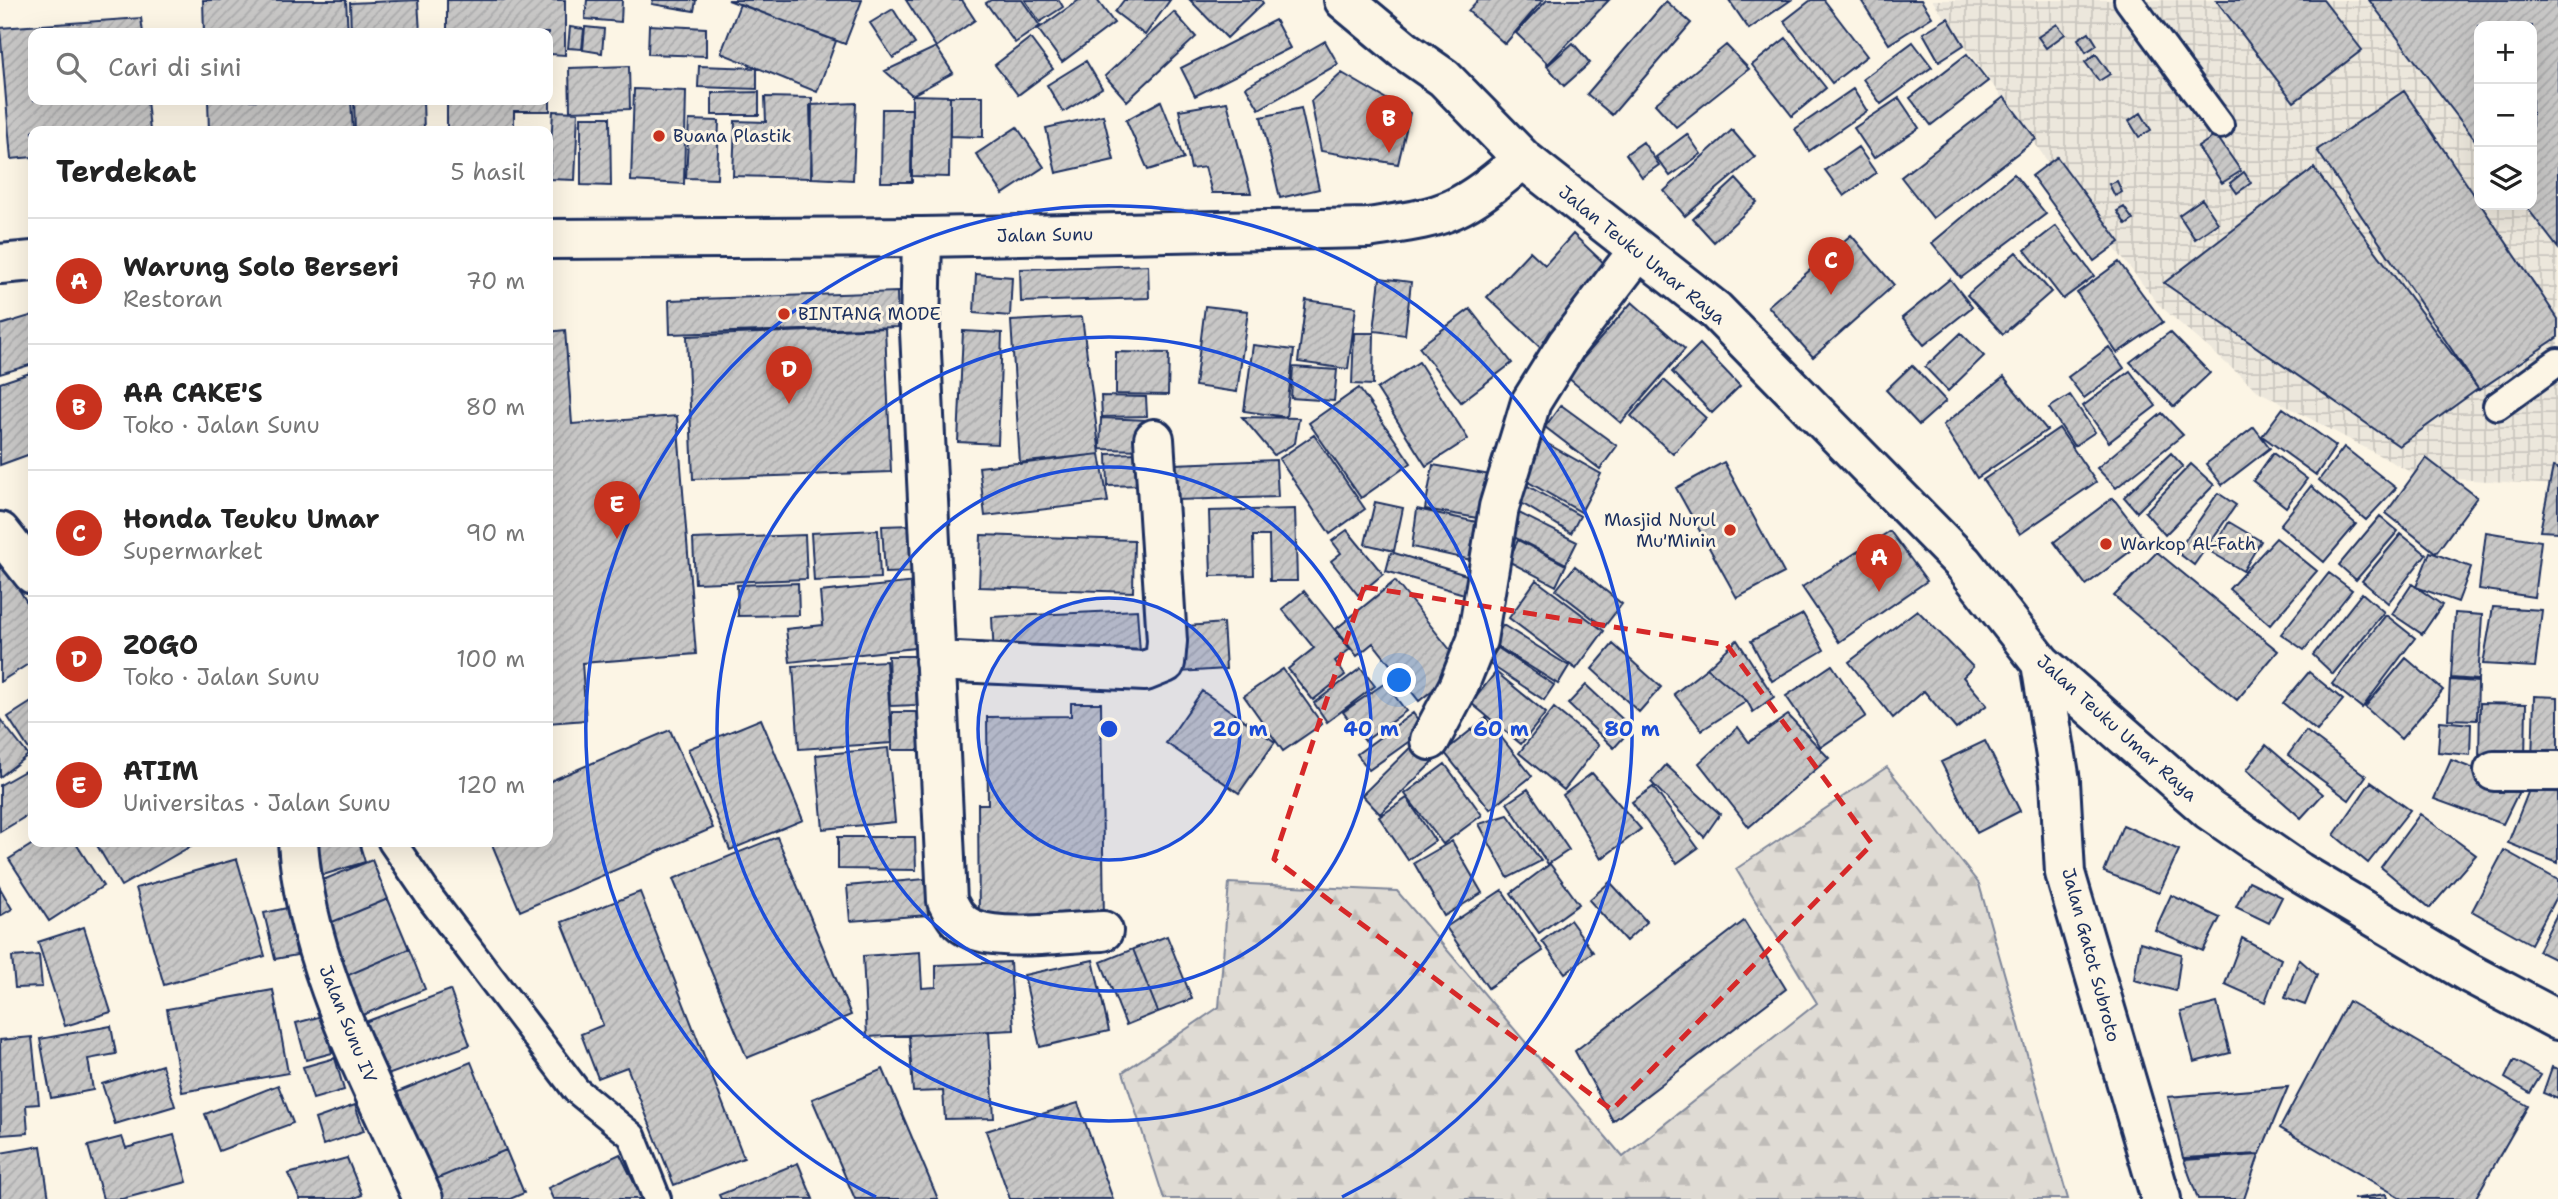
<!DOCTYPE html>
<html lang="id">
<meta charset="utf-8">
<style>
:root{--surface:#fff;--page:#f2f2f2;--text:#222;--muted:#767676;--line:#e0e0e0;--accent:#c8321e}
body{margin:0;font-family:"Shantell Sans",sans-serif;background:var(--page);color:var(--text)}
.controls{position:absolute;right:21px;top:21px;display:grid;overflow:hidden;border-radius:14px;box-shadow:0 7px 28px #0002}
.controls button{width:63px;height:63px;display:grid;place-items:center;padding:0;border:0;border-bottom:2px solid var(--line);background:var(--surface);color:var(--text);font:35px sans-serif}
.you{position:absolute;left:1400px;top:681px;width:24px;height:24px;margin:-18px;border:5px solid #fff;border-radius:50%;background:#1a73e8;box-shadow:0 0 0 10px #1a73e833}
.badge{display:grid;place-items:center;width:46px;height:46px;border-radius:50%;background:var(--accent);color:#fff;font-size:23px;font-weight:700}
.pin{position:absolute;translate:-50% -58px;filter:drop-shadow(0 2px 4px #0008)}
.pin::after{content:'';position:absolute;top:37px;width:24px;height:21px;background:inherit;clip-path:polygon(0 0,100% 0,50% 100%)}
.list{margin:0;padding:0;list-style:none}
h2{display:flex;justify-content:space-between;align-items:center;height:91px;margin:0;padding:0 28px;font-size:30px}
h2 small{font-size:23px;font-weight:400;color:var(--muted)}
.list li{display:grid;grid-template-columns:46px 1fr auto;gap:21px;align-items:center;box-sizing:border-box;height:126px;padding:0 28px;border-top:2px solid var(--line)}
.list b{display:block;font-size:26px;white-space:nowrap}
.list p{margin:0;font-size:23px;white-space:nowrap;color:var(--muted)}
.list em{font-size:23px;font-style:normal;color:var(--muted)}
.icon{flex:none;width:38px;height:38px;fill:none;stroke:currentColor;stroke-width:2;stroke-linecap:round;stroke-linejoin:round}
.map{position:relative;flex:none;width:2558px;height:1199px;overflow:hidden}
.search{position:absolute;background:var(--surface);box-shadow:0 7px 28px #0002;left:28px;top:28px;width:525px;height:77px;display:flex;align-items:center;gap:18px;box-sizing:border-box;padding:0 24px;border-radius:14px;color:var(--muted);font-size:26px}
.panel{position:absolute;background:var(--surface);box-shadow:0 7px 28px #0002;left:28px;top:126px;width:525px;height:721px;border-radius:14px}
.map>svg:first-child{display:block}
</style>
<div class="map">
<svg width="2558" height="1199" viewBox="0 0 2558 1199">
<defs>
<pattern id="industrial-grid" width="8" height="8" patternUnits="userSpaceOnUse" patternTransform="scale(1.75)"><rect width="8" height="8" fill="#ece7dc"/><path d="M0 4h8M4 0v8" fill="none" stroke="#cac6bf"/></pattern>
<pattern id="forest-firs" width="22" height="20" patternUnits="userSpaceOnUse" patternTransform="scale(1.75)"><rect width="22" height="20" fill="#dfdbd4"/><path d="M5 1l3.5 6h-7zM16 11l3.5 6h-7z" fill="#bfbcb8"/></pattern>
<pattern id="building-hatch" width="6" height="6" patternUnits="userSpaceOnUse" patternTransform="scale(1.75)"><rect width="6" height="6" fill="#c8c7c6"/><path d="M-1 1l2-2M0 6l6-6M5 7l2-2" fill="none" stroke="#ababac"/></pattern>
</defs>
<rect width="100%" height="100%" fill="#fcf5e5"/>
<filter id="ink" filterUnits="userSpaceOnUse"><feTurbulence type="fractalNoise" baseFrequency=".0143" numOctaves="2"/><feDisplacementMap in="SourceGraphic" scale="14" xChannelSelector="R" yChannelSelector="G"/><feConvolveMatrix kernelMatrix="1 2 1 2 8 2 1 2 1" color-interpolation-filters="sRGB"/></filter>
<g filter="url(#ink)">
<path fill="url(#industrial-grid)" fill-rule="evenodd" d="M1932,0h626v485l-138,-8 -162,-86 -99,-86 -101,-129zM2479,26h53v179h-53z"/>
<path fill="url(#forest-firs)" stroke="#7d8599" stroke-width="2" d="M1887,767l92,117 89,315h-904l-41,-127 96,-65 10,-124 168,8 226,266 194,-154 -81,-134z"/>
<path fill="url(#building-hatch)" stroke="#1b2f5e" stroke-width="2" d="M203,0h143l2,33h-144z
M418,0l2,33h-69l-1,-30z
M447,0h118v55l-15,-1v57h-36v20h-67v-31h101v-67h-101z
M587,0h35l-1,22 -36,-3z
M653,0h43l-2,11 -42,-7z
M728,0h134l-17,44z
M906,0h56l13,20 -39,27z
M991,0h31l18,26 -25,17 -29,-40z
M1025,0h34l4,7 -23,15z
M1079,0h18l17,23 -52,39 -24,-33z
M1124,0h46l-25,35 -30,-23z
M1190,0h71l2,3 -36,35z
M1478,0h65l-38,44 -37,-33z
M1547,0h62l-61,64 -32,-31z
M1729,0h62l-42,29z
M1811,0h13l43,56 -35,27 -48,-62z
M1861,0h60l11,17 -43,27z
M2216,0h107l39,50 -68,52z
M2369,0h189v248l-33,-43h7v-179h-53v119z
M1666,1l25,22 -79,92 -25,-21z
M740,4l96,37 -19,51 -96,-39z
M893,9l22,35 -22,14 -23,-35z
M1174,12l22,25 -69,64 -22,-25z
M141,18l2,15h-110v67h114l3,31h-117v26l-22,2 -11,-131z
M1948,18l16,27 -25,16 -16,-28z
M1275,20l15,28 -95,48 -14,-28z
M2057,24l8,10 -19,14 -8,-11z
M649,25l57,3v28l-58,-2z
M570,27l14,2 -2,20 -14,-1z
M585,27l19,2 -2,24 -19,-3z
M2089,32l8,13 -11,7 -8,-13z
M1030,38l23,31 -35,26 -23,-30z
M1786,38l40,50 -34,28 -40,-51z
M1325,41l13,23 -79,45 -13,-22z
M1913,42l19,25 -51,37 -18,-25z
M1573,43l17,20 -26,23 -17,-20z
M1726,45l23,24 -73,58 -21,-23z
M936,47l17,26 -41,22 -27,-24z
M1967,54l21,27 -57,44 -21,-27z
M2096,54l14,20 -11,7 -14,-19z
M1086,61l16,27 -39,24 -16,-27z
M629,66l1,43 -60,2 -1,-43z
M699,66l58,2v21l-59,-2z
M1342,73l68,40 -12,51 -77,-13 -10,-50z
M634,89l52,2 -2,93 -53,-3z
M1853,89l14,22 -58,40 -14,-22z
M2404,91l154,228v18l-79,53 -162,-240z
M759,92v23h-47v-22z
M912,95l38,1 -1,81 -38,-1z
M950,96h33v41l-33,-1z
M765,97l47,1 -1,80 -78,-2 2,-55 31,1z
M2004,97l32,42 -103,79 -32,-41z
M1899,98l20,30 -45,30 -20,-30z
M208,100h143l2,31h-144z
M354,100h69l1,31h-69z
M1161,101l23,58 -36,11 -22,-50z
M1227,102l13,49 11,42h-39l-7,-26 -14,2 -12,-59z
M856,103l-3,77 -41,-2 -2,-73z
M1301,108l18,81 -39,9 -19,-81z
M882,109h30v73h-31z
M553,111l25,1 -3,68 -26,-1z
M2141,113l10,17 -12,7 -10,-16z
M1103,115l11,45 -58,13 -10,-45z
M581,117h29l1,69 -30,-1z
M689,120l30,1 -2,58 -31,-1z
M1017,127l27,40 -41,27 -27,-40z
M1732,130l23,27 -70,59 -21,-25z
M1687,134l14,20 -31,22 -14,-19z
M2216,135l25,36 -19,12 -24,-36z
M1643,142l16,23 -17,12 -16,-23z
M1858,147l18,26 -32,23 -19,-26z
M2057,157l63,85 -26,19 -62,-85z
M2314,168l164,221 -79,57 -235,-163z
M2244,172l7,11 -14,10 -7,-10z
M2014,174l32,40 -85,64 -29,-35z
M1736,179l21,23 -43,40 -21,-23z
M2117,181l5,11 -7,4 -6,-12z
M2202,199l16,24 -23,16 -16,-24z
M2124,207l9,13 -7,5 -9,-14z
M2056,226l38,50 -31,23 -38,-49z
M1573,234l35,33 -59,89 -62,-59 43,-46 15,14z
M1851,235l43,50 -81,72 -45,-51z
M2016,252l35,40 -48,42 -36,-39z
M2119,262l44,60 -46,31 -40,-60z
M1148,265l1,33 -128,4 -1,-33z
M976,274l36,3 -2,39 -36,-3z
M1380,278l31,4 -6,53 -31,-4z
M1950,279l22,28 -48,38 -22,-27z
M897,292l1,35 -228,7 -1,-34z
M1306,300l50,7 -8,62 -50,-7z
M1632,302l53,47 -64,74 -54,-46z
M1205,306l43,5 -11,81 -42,-6z
M1470,309l42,54 -51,39 -42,-55z
M33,315v49l-33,10v-49z
M1082,317l18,137 -80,10 -9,-143z
M885,328l6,144 -198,7 -6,-143z
M565,330l7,94 105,-8 19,238 -114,9 4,57 -38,3v-391z
M963,331l39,2 -4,111 -40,-2z
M2170,332l40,41 -36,34 -44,-45z
M1354,333h20l-1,52 -21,-1z
M1961,333l23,23 -36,35 -23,-24z
M1700,344l40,42 -28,27 -40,-41z
M1253,345l41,5 -8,67 -42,-6z
M2109,347l15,21 -40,30 -16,-21z
M1116,352l53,1 -1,42 -52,-1z
M1419,362l49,77 -42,27 -49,-77z
M1912,365l34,36 -27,24 -33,-35z
M1293,367l44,3 -3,31 -43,-3z
M2130,371l26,35 -47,36 -26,-36z
M33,372v81l-33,12v-82z
M2004,377l43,53 -70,48 -34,-53z
M1664,380l42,38 -33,36 -42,-38z
M1359,388l52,75 -50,35 -52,-75z
M2070,395l25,37 -21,14 -25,-38z
M1101,396l45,1 1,19 -45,1z
M1561,405l56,41 -17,23 -55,-42z
M2283,408l53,38 -20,29 -54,-39z
M2162,413l21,22 -67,53 -19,-20z
M1242,417l57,1 -4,25 -21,12z
M1101,418l47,2 -1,30 -47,-1z
M2254,427l16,21 -48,37 -16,-21z
M2059,428l37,54 -76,52 -37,-54z
M1314,435l51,74 -35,25 -51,-75z
M1539,439l62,35 -20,38 -65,-37z
M2344,447l52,41 -30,32 -47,-40z
M1140,453l1,32 -33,1 -1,-32z
M2171,453l12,13 -46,46 -13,-15z
M2273,453l34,26 -21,28 -33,-26z
M1100,454l8,48 -123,14 -6,-49z
M2426,458l51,39 -41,56 -50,-40z
M1276,460l2,37 -102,3 -2,-36z
M1724,462l60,111 -47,25 -61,-110z
M2191,464l23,21 -49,50 -20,-23z
M1433,465l69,12 -7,44 -70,-12z
M2553,467l5,1v64l-18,-1z
M1521,482l59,34 -9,17 -58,-35z
M2311,486l45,38 -32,38 -44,-37z
M2218,493l18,12 -42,60 -17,-13z
M2113,498l32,42 -59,45 -32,-43z
M1375,502l28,6 -9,43 -29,-7z
M1295,509l2,72h-27l-1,-45h-16l1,39 -43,1 -2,-65z
M1417,509l69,15 -10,37 -64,-14z
M1515,511l62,31 -11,22 -62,-32z
M2380,516l18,15 -42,49 -17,-15z
M2229,522l32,19 -18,30 -32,-19z
M912,525l3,47 -30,1 -3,-47z
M878,530l2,48 -66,3 -3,-48z
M1347,530l36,44 -25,21 -27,-34 10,-8 -9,-12z
M1890,531l37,50 -88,61 -37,-55z
M2486,532l55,9 -7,56 -55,-8z
M2401,534l25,20 -38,49 -26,-22z
M805,535l2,44 -112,4 -2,-44z
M981,535l153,5 -1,52 -154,-5z
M2276,538l41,33 -47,54 -41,-36z
M1518,540l48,25 -10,21 -48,-25z
M1391,552l95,29 -5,18 -95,-28z
M2157,552l121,99 -41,49 -123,-104z
M2430,552l41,15 -13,35 -42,-15z
M0,559l33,53v49l-33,21z
M1575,566l47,38 -18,23 -48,-37z
M2329,573l23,17 -48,60 -23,-16z
M1536,580l68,51 -28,38 -67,-51z
M1395,581l68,85 -44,35 -46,-58 -16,13 -21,-27z
M916,582l7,65 -133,15 -4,-33 37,-4 -3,-33z
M798,583l1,32 -61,1 -1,-31z
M2412,584l30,21 -20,29 -30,-20z
M1304,591l46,58 -15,12 10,14 -32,25 -25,-31 26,-21 -32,-39z
M2362,593l22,19 -51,62 -20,-19z
M2493,607l49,3 -7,57 -52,-3z
M1137,610l3,42 -146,6 -2,-41z
M1917,610l56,57 -10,10 24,28 -31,24 -32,-38 -31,27 -44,-56z
M2455,613l27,2 -4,65 -27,-2z
M1803,614l21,36 -52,31 -21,-40z
M2386,615l29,23 -53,70 -30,-24z
M1223,623l3,46 -47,3 -3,-45z
M1503,625l66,41 -11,18 -66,-41z
M1737,640l37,57 -21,15 -6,-11 -40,-33z
M1613,644l48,43 -22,25 -47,-43z
M1498,648l56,37 -10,15 -56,-37z
M888,656h27l2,49 -27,1z
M2406,658l37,32 -42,49 -36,-32z
M886,661l6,82 -93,6 -6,-83z
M1832,665l34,51 -45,31 -35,-51z
M1361,668l14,18 -48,36 -13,-19z
M1707,668l40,33 -45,29 -28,-36z
M1283,669l39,55 -39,27 -39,-55z
M1496,672l50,41 -25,31 -50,-41z
M2309,672l34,28 -26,31 -34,-28z
M2450,680l28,2 -1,38 -29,-1z
M1385,683l21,28 -41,30 -22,-29z
M1586,685l46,43 -18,20 -46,-44z
M1202,691l73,51 -36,51 -73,-50z
M2534,696l24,1v65l-26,-1z
M33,701v48l-3,2 -22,-34z
M1071,703h30l3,220 -125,1 -1,-120h10l-1,-87 84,-1z
M2480,703l46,1 -1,57 -46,-1z
M1554,708l45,37 -35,45 -45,-37z
M892,712h28l1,38h-29z
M1413,713l12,17 -56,40 -12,-16z
M1788,715l41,43 -80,69 -50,-64 39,-36 11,15z
M1486,718l46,58 -42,33 -46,-57z
M0,719l28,36 -28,22z
M761,719l42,101 -73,30 -42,-101z
M2440,721l31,3 -1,31 -32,-3z
M670,730l43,98 -193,83 -29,-69h57v-60z
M2306,731l60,45 -17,24 -61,-45z
M1421,737l19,18 -60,59 -18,-19z
M1985,741l35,70 -43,22 -36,-71z
M2266,745l57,49 -22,24 -54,-48z
M888,748l7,74 -72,7 -7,-74z
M2451,760l70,27 -18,37 -69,-25z
M1445,764l37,51 -39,29 -38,-50z
M1666,765l54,49 -16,23 -53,-55z
M32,767l1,45 -33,20v-47z
M1592,773l49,56 -40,30 -38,-64z
M2533,780l25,11v72l-50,-20z
M2371,782l39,28 -42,53 -34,-28z
M1653,787l45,61 -21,15 -45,-61z
M1528,789l41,61 -21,14 -41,-61z
M1407,798l28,43 -27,19 -29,-43z
M2420,814l56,41 -46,53 -49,-41z
M1508,815l33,46 -33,17 -29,-54z
M2123,825l56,25 -20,43 -55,-21z
M777,837l74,178 -104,43 -74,-179z
M838,837h77l1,33 -78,-1z
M1452,841l30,52 -38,23 -30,-53z
M36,842h39l28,44 -54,35 -40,-62z
M95,842h103l-77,44z
M313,842h46l6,20 -42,13z
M2504,850l54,30v13l-27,51 -59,-33z
M237,859l28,97 -101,29 -28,-97z
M372,860l16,39 -63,26 -17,-39z
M1550,864l29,40 -40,29 -28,-40z
M925,879l3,36 -78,6 -3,-35z
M2249,881l33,16 -13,26 -33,-16z
M1610,882l37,40 -21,19 -37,-41z
M0,888l12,21 -12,7z
M1502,890l41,61 -55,37 -42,-61z
M640,892l104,266 -70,27 -47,-118 -29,11 -17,-44 22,-9 -41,-103z
M2171,895l49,23 -17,33 -48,-21z
M388,899l21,50 -63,27 -21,-51z
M287,908l10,47 -22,4 -11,-46z
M2558,912v49l-20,-10z
M1570,920l23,32 -28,21 -23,-32z
M1744,921l42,68 -173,132 -38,-70z
M84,927l27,85 -46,14 -27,-84z
M1167,936l25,63 -34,13 -25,-63z
M2242,938l39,21 -16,43 -40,-18z
M2140,942l41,12 -5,37 -42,-11z
M409,949l16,40 -62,26 -17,-39z
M1133,949l25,63 -32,13 -25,-63z
M920,952l2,36 14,-1v-22l74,-3 4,68 -147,7 -4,-81z
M39,955l3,32 -27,1 -3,-31z
M2299,959l18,16 -12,30 -20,-7z
M1093,960l16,71 -69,16 -16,-72z
M273,990l15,83 -106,19 -15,-83z
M450,990l20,55 -88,32 -20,-54z
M2348,1001l180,105 -53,93h-72l-123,-71z
M2217,1003l13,50 -36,9 -13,-50z
M322,1016l10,37 -26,7 -10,-37z
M111,1026l5,28 -28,5 5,31 -42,8 -11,-59z
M989,1031l5,87 -49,1 -2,-28 -30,1 -4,-57z
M32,1037l7,67 -13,1 2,28 -27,2 -1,-95z
M335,1058l9,32 -31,9 -10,-32z
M2514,1060l27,15 -11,18 -25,-15z
M471,1062l35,88 -75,31 -36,-88z
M162,1065l13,41 -60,18 -13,-40z
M2552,1067l6,2v30l-15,-6z
M883,1069l55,130h-83l-43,-100z
M278,1085l15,38 -74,28 -14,-37z
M2288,1087l-28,67 -77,4 -15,-61z
M1078,1103l35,96h-103l-24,-68z
M355,1105l9,26 -41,14 -8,-26z
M174,1135l13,47 -65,17h-19l-15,-53 34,-9 4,11z
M41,1146l8,53h-49v-46z
M506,1150l18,43 -14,6h-71l-8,-18z
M620,1154l22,45h-89l-5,-11z
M2259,1155l-15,44h-46l-14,-39z
M347,1158l15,37 -10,4h-52l-12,-25z
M798,1163l15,36h-92l-2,-4z
M2386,1194l1,5h-34z"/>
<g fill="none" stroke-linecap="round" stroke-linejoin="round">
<g stroke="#1b2f5e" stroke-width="32">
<path id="lane" d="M2128,0l92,125
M2497,406l61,-44
M392,842l39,57 145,191 56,46 25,63"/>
</g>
<g stroke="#1b2f5e" stroke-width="44">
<path id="street" d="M922,237l-2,94 27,570c6,12 11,22 25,28 34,13 93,3 131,2
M0,532l33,42
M935,661l210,10 20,-8 2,-22 -13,-202
M1430,740l28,-53 19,-47 22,-133 32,-105 36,-58 71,-93
M2494,771h64
M298,842c8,126 75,243 125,357"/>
</g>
<g stroke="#1b2f5e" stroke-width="44">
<path id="secondary" d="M1344,0l60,50 40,28 79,81 192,151 248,253 78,100 168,147 90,62 84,50 86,51 89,47
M548,239l374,-2 446,-9c28,-5 59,-7 85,-19 26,-12 48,-32 70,-50
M0,264l33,-3
M2041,663l19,118 5,92 96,326"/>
</g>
<use href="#lane" stroke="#fcf5e5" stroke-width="26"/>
<use href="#street" stroke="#fcf5e5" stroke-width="38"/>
<use href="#secondary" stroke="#fcf5e5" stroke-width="38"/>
</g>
</g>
<path fill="none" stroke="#d62828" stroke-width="5" stroke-dasharray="14 9" stroke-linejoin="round" d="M1364,587l363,58 145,199 -260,266 -338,-251z"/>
<circle cx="1109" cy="729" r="131" fill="#1d4ed8" fill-opacity=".12"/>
<g fill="none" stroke="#1d4ed8" stroke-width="3.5">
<circle cx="1109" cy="729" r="131"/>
<circle cx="1109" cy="729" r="262"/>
<circle cx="1109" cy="729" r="392"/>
<path d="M876 1197A523 523 0 1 1 1342 1197"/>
</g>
<g fill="#c8321e" stroke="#fcf5e5" stroke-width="2.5">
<circle cx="659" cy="136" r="7"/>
<circle cx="784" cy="314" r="7"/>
<circle cx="1730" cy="530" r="7"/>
<circle cx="2106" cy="544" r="7"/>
</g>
<g text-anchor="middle" stroke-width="6" stroke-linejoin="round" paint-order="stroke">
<g font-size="18" fill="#1b2f5e" stroke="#fcf5e5" text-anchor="start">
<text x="673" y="142">Buana Plastik</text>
<text x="798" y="320">BINTANG MODE</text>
<text x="1716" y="526" text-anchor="end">Masjid Nurul<tspan x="1716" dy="21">Mu'Minin</tspan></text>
<text x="2120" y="550">Warkop Al-Fath</text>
</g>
<g font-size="18" fill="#1b2f5e" stroke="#fcf5e5">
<text transform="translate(1045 235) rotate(-1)" y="6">Jalan Sunu</text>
<text transform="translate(1642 255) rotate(39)" y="6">Jalan Teuku Umar Raya</text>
<text transform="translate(2117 728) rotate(42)" y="6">Jalan Teuku Umar Raya</text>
<text transform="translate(2091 955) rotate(75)" y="6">Jalan Gatot Subroto</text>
<text transform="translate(348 1024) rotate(68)" y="6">Jalan Sunu IV</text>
</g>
</g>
<circle cx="1109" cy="729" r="10" fill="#1d4ed8" stroke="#fcf5e5" stroke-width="3.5"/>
<g font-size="21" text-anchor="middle" font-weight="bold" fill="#1d4ed8" stroke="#fcf5e5" stroke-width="6" stroke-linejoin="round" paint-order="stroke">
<text x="1240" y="736">20 m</text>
<text x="1371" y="736">40 m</text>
<text x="1501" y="736">60 m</text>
<text x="1632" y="736">80 m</text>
</g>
</svg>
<div class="controls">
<button>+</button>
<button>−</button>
<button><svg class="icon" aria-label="layers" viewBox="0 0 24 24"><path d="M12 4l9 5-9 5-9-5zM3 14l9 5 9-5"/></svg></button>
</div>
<div class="you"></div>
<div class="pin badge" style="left:1879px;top:592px">A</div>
<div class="pin badge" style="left:1389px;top:153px">B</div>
<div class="pin badge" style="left:1831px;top:295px">C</div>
<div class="pin badge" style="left:789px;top:404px">D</div>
<div class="pin badge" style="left:617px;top:539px">E</div>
<div class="search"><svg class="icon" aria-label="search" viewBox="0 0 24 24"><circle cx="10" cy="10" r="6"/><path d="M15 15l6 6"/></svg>Cari di sini</div>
<section class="panel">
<h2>Terdekat<small>5 hasil</small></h2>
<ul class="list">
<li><span class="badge">A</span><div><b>Warung Solo Berseri</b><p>Restoran</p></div><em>70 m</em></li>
<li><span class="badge">B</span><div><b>AA CAKE'S</b><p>Toko · Jalan Sunu</p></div><em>80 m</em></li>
<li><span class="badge">C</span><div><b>Honda Teuku Umar</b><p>Supermarket</p></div><em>90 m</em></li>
<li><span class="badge">D</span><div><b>ZOGO</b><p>Toko · Jalan Sunu</p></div><em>100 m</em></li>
<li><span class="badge">E</span><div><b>ATIM</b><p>Universitas · Jalan Sunu</p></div><em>120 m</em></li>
</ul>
</section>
</div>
